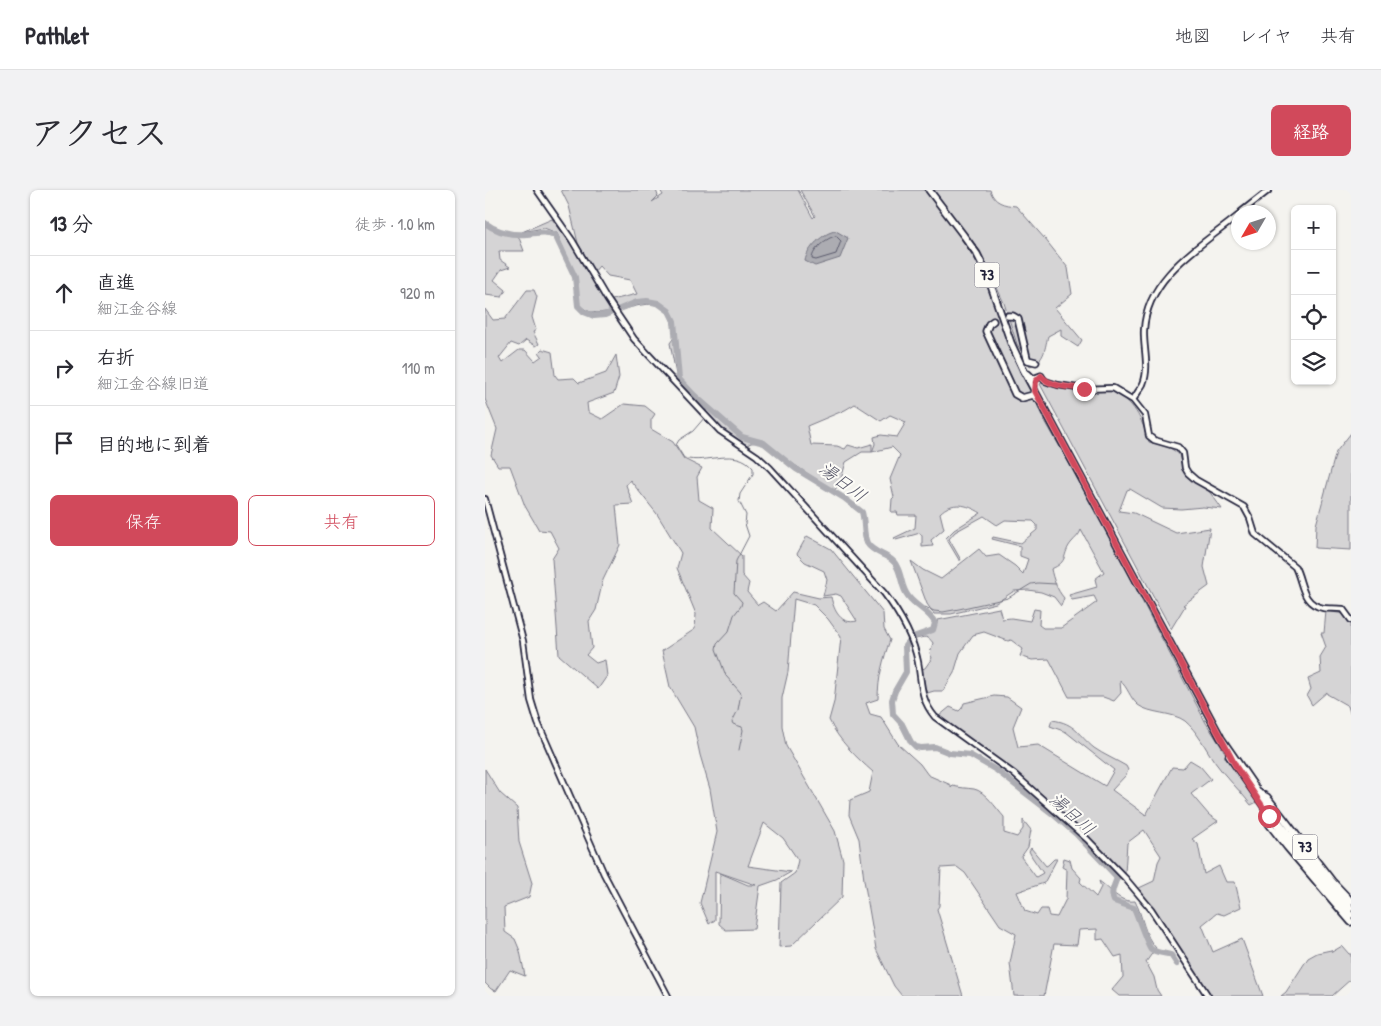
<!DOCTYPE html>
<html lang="ja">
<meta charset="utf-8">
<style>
:root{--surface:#fff;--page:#f2f2f3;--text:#2b2b33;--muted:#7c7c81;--line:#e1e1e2;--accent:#d1495b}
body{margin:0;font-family:"Patrick Hand","Klee One",sans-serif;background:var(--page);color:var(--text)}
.controls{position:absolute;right:15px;top:15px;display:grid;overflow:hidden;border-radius:8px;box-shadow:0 1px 4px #0004}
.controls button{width:45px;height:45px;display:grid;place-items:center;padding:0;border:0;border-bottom:1px solid var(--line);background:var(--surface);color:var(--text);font:25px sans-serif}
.compass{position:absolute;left:746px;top:15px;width:45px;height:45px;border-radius:50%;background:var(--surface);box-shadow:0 1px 4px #0004;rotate:231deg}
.stop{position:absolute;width:15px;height:15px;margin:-11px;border:4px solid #d1495b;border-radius:50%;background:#fff}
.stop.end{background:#d1495b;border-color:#fff;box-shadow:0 1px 5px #0008}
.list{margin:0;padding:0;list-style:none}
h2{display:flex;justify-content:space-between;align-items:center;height:65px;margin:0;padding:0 20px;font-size:21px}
h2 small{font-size:16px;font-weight:400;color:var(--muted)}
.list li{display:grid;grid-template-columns:32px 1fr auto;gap:15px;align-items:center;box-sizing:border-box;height:75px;padding:0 20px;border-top:1px solid var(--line)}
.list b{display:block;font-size:19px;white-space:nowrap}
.list p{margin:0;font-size:16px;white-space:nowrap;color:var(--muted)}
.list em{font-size:16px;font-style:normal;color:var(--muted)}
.actions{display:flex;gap:10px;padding:15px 20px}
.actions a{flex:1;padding:11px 0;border:1px solid var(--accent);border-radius:8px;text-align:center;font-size:18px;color:var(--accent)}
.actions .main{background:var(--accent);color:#fff}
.icon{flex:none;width:28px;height:28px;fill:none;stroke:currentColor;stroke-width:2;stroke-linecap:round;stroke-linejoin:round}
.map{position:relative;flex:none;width:866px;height:806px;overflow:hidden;border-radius:8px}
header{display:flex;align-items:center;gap:30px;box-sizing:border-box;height:70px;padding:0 25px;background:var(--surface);border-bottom:1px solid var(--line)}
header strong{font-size:24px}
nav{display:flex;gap:28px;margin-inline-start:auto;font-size:18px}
.intro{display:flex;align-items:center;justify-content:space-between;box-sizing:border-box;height:120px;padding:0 30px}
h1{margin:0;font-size:35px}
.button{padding:12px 22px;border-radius:8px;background:var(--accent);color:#fff;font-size:18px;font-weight:700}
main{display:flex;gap:30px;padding:0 30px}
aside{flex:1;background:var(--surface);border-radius:8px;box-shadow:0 1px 4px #0004}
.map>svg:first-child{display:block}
</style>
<header>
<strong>Pathlet</strong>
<nav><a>地図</a><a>レイヤ</a><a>共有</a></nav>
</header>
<div class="intro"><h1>アクセス</h1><a class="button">経路</a></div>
<main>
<aside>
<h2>13 分<small>徒歩 · 1.0 km</small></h2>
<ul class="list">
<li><svg class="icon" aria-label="ahead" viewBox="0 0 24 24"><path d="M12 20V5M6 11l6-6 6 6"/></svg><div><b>直進</b><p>細江金谷線</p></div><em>920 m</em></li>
<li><svg class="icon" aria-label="right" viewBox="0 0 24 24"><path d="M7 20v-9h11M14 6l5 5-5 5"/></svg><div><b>右折</b><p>細江金谷線旧道</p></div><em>110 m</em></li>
<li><svg class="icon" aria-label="arrive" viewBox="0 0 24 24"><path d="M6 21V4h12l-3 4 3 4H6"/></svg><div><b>目的地に到着</b></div></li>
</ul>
<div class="actions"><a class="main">保存</a><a>共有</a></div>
</aside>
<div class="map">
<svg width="866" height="806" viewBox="0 0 866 806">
<rect width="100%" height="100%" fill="#f4f3ef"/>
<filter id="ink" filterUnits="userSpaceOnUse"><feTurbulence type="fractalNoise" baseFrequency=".02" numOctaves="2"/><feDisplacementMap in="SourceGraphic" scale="10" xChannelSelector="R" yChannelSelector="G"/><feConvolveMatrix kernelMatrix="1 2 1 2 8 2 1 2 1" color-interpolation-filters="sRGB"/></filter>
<g filter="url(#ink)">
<path fill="#d5d4d5" stroke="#7c7b88" d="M76,0h95l2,6 -6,6 11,-7 -3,-5h138l15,28 2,-2 -15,-26h127l24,32 30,47 60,145 67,117 32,66 66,126 51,79 -6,3c-11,-15 -26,-28 -37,-44 -8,-12 -17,-30 -29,-40 -12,-9 -35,-7 -47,-16 -9,-8 -10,-18 -18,-24l1,12 -7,8 -11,-4h-34l-20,-38 -17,1 -12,-4 3,-7 -12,-9 -3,1 -24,-9 -11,3 -13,18 -6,20 -11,18h-9l-10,3 -2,-25 3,-1 7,-10 -2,-5 3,-10c-5,-8 -9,-6 -17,-4l2,-3 16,-6 4,-10 61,-12 3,11 9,-1 19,3 4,-12 6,1 -1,15 4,3h18l36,-26 -3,-6 -22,4 -3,-5 28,-8 -2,-8 9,-7 -23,-42c-2,6 -6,8 -10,13 -9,11 -2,19 -20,26 2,10 6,21 13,29l-3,8 -7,-9 -13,-5 -13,-2 -14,1 -18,12 -45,11h-17l-7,-10 -16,-43 12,9 18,9 38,-30 7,8 13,-2 16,11 8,8 5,-15 -8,-3v-10l-28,-7 1,-2 28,6 16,-13v-5l-4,-4 -28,-1 -8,5 -13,-9 -29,16 -6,7 12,21h-2l-13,-22 8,-8 27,-17c-14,-9 -29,-12 -41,0l4,16 -13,11 2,6 -11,1v-11l-2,-3 -24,7 -2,-2 21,-10 1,-13h-18l-1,-3h-6l1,-13 2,-2 -4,-18 10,-24 -8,-8 -20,5 3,-8 -1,-7 7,-2 16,2 9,-15 -16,-7 -9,6 -26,-17 -10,6 -38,16 4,19 26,1 8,3 3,-4 10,3 14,-4v8h-10l-16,10 -6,21 -6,8 -74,-49 -9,1 -4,2 -24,-13 -46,-52 -7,-37 5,-7 -6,-25c-17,-12 -32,-5 -51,0l-6,-11 25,-6 -7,-14 -22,-4 -9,-10 -5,6 -16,-29 -9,-37z
M448,0h57c4,13 14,15 26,16l29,33 23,29 4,26 -17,14 27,32 -4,7 -17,-11v-7l-13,7c-4,15 -3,24 -18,30l-13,-22 -13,-41 -24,-52z
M67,29l22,29 36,63c-14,3 -20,3 -31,-6l-4,-30 -18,-42 -13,-5 -22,4z
M0,34l33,11 6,16h-25l1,9 10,7 -9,3 -7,10 12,10 -4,7 -17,-2z
M42,100h7l3,7 -5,20 4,13 -3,2 6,12 -3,2 -10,-6 -7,6 -8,-3 -12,15 3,5 17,-13h6l10,11 7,-5 -3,-4 3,-3 10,3 3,23 3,4 16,-1 5,5 27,-10 10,-18 3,22 -5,16 -27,10 1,9 14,7 22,-15 21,2 10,8 -4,6v9l22,13 11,17 18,9 -5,9 2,23 14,8 -1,20 30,28v19l7,8 -2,9 11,13 5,-3 13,9 17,-19 26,6 12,-1c3,14 10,28 26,24l-16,-25 -5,-2 -13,2 4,-16 -3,-9 -19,-9 -8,-8 10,-18 24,13 52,64 1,16 6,11c-7,20 -12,38 -12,59l-12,4 4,11 11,3 17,27 22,20 8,11 23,10v3l2,-2c7,2 14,2 21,3 11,2 22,19 30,28v16l13,4 6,-8v-9l8,10 -3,17 -7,10 15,20 7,-4 -11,-16 -3,-6 2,-3 15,18 2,-1 6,-6h3l-13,24 -27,9 8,19 12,4 4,-6h6l2,7 8,1 9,-18 1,-29 -5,-3 2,-9 6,2 2,8 9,10 -1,4 16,15 5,-10 -2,-6c12,8 20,22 36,20 8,15 9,35 21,47l-10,14 8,15 3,13 4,6h-42l-7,-6 11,-13 -1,-22 -7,2 -12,-18 -6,1v-11l-18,1 -2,15 -23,-1 -10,52h-30l-4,-33 6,-29 -16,-9 -35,-52 -8,-6 -16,1 -2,38 -2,3 26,87h-61l-8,-10 -18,-37 -12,-69 -5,-41 -10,-24 1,-15 19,-8 4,-20c-17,-15 -34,-31 -44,-52l5,-18 7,-65 -13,-18 -14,-14 -20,-6 -6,73 -6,26v28l4,20 49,85 8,29 -1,37 -51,49 -12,1 2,-64 14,-10 3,-13 -15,-22 -19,-15 -16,43 43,6 -14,8 -17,6 -6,43 -28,1 -7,-6 1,-51 28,12h8l-41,-14v49l-6,4 -9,-21 17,-71 -7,-43 -10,-34 -6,-28 -24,-40 -8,-36 33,-22 1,-15 -19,-46 4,-15 -24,-39 -27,-34 -4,5 7,19 -17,1 4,40 -17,35 -7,30 -7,11 3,27 -6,7 10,8 9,-3 2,16 -9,13 -39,-34 -7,-96 7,-11 -9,-17 -11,-1 -14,-24 -15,-40h-12l-7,-11 6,-26 -12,-30v-90l8,11 12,-1z
M558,192l5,4 48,5 16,-2c23,15 29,28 37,53l18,4 12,8c6,27 8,18 26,33 6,6 12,15 17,22l-19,-2 -22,2 -19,-1 -32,-19 -3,1 -8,21 15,2 42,20 34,-5 -6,39 5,19 -26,19 2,1 -14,23 -131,-245z
M866,243v117l-36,-2 1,-23 20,-73z
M841,421l18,3 7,9v93l-3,-10 -21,-12v-2l-15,13 -5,-9 4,-7 -3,-10 13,-6 -1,-16 6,-10 -5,-14h3z
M509,506l13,1 14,10 -8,20 5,20 20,-2 67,41 9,-16 -48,-38 -16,-6 2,-6c24,3 26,15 42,28 10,7 22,12 32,18l2,4 -2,5 -14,15 34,25 26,-48 11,1 7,-8 10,6 11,13 -20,15 18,21 9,6 -26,18 6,5 6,30 15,-8 7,16h9l6,25 -17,8 -7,-2 -15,12 11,27 29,-13 21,57h-52l-17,-27 -55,-81 15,-7 4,-19 3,-6 -17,-26 -17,13 -2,30 -82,-77 -58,-47 -18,-11 -28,-22 11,-9 9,4 3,-3 2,-5z
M0,579l15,24 17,15 2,34 13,41 -3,14 -25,10 1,25 10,7 5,12 5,25 -15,-6 -14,21 -5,-2 -6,-6z
M857,756l7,8h2v25l-19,17h-51l5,-4 22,-34 9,-5 14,-3 1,2z"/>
<path fill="#acacb2" stroke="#757582" d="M351,41l12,7 -8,20 -25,8 -10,-5c2,-13 19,-29 31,-30z"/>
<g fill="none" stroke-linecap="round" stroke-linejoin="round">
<path stroke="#59596b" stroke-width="1" d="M351,46l5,5 -5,13 -20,6 -4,-1c0,-9 15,-22 24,-23z"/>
<path stroke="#757582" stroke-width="1" d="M209,205l12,13v6
M220,227l-12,14 -14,9 -3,5 8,13c22,7 52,-12 69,10v6l-13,20 -1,7 7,14 -1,9 4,12 -13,25 -2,32 8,9 -1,4 -7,9 -5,16 -12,13 -1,5 10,27 15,17 -3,17 -6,12 1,2 9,3 1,3 -4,20
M438,420l2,-3 9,4 9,1 16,-3 49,-11 23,-14 7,-1 18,1"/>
<path stroke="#acacb2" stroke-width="6" d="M0,33c12,9 28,12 42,11 11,-1 18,-3 28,1l20,42 3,29 6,6 10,4 11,-1 32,-13 10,-1 11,2 11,8 5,10 5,58 15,16 48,42 22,6 32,26 48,29 18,14c3,10 1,22 5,31 7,12 25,11 30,24 5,9 4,20 11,29 8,11 21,15 27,27l-2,7 -20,7 -8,9 1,26 -11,19 -3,9 1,14 9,10 9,18 5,5 5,1 14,-1 15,6 20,2 26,15 58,45 22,19 39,41 2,3c-3,8 -7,15 -3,23l20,7c3,6 14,39 17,41 5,4 14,4 20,6l6,9"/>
<g stroke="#22223b" stroke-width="8">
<path id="minor" d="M52,0l35,50 35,59 27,40 86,92 37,25 13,12 114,125c16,21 29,43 34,69 4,22 2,37 17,55l79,57 73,65 38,39 26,31 57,87
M756,22l28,-22
M556,186l4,5 13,4 26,4 29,-1 20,12 12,15 4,21 5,4 24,7 5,6 2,15 3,5 8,7 48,27 6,11 5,16 40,33c8,15 6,37 28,41 6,1 13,0 20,1l8,11
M648,210c3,-5 7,-11 10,-16 7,-17 0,-37 1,-54 3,-54 57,-84 95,-115
M0,309l38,142 8,59 7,23 66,151 64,122"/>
</g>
<g stroke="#22223b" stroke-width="9">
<path id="major" d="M444,0l35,46 13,18 10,20 24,69 13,28 197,367 58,84 39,49 33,37
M523,126h5l5,3 9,39 1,2 8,2
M508,131l-4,3 -3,7 29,63 7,4 11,-3 5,4
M543,184l5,5 8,-3
M744,566l55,79 67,80
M776,604l6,3 65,84 19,20
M784,626v8l18,23 64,75"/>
</g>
<use href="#minor" stroke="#fdfcf7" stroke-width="4.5"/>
<use href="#major" stroke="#fdfcf7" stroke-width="5.5"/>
</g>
</g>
<g fill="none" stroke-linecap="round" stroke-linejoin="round" filter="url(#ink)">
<path stroke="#d1495b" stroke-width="6" d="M599,199c-13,-2 -34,-2 -43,-13l-5,5 -1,10 186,347 15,29 33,49"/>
</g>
<g text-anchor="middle" stroke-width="4" stroke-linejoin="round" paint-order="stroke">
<g fill="#fdfcf7" stroke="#646373" stroke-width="1">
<rect x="489.5" y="72.5" width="25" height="25" rx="4"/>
<rect x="807.5" y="644.5" width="25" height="25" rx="4"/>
</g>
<g font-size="15" font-weight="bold" fill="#22223b">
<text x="502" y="90">73</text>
<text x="820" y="662">73</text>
</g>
<g font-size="18" font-style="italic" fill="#59596b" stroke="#fdfcf7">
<text transform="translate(358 292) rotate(37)" y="6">湯日川</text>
<text transform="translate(587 624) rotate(42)" y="6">湯日川</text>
</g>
</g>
</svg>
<div class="controls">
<button>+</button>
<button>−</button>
<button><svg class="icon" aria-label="locate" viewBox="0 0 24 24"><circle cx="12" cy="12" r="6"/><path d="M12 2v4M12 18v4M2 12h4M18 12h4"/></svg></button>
<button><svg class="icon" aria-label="layers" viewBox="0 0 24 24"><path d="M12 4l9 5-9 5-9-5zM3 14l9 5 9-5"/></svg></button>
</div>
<svg class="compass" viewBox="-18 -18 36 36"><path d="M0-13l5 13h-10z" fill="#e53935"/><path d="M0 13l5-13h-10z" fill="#7c7c81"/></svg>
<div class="stop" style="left:784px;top:626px"></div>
<div class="stop end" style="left:599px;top:199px"></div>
</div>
</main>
